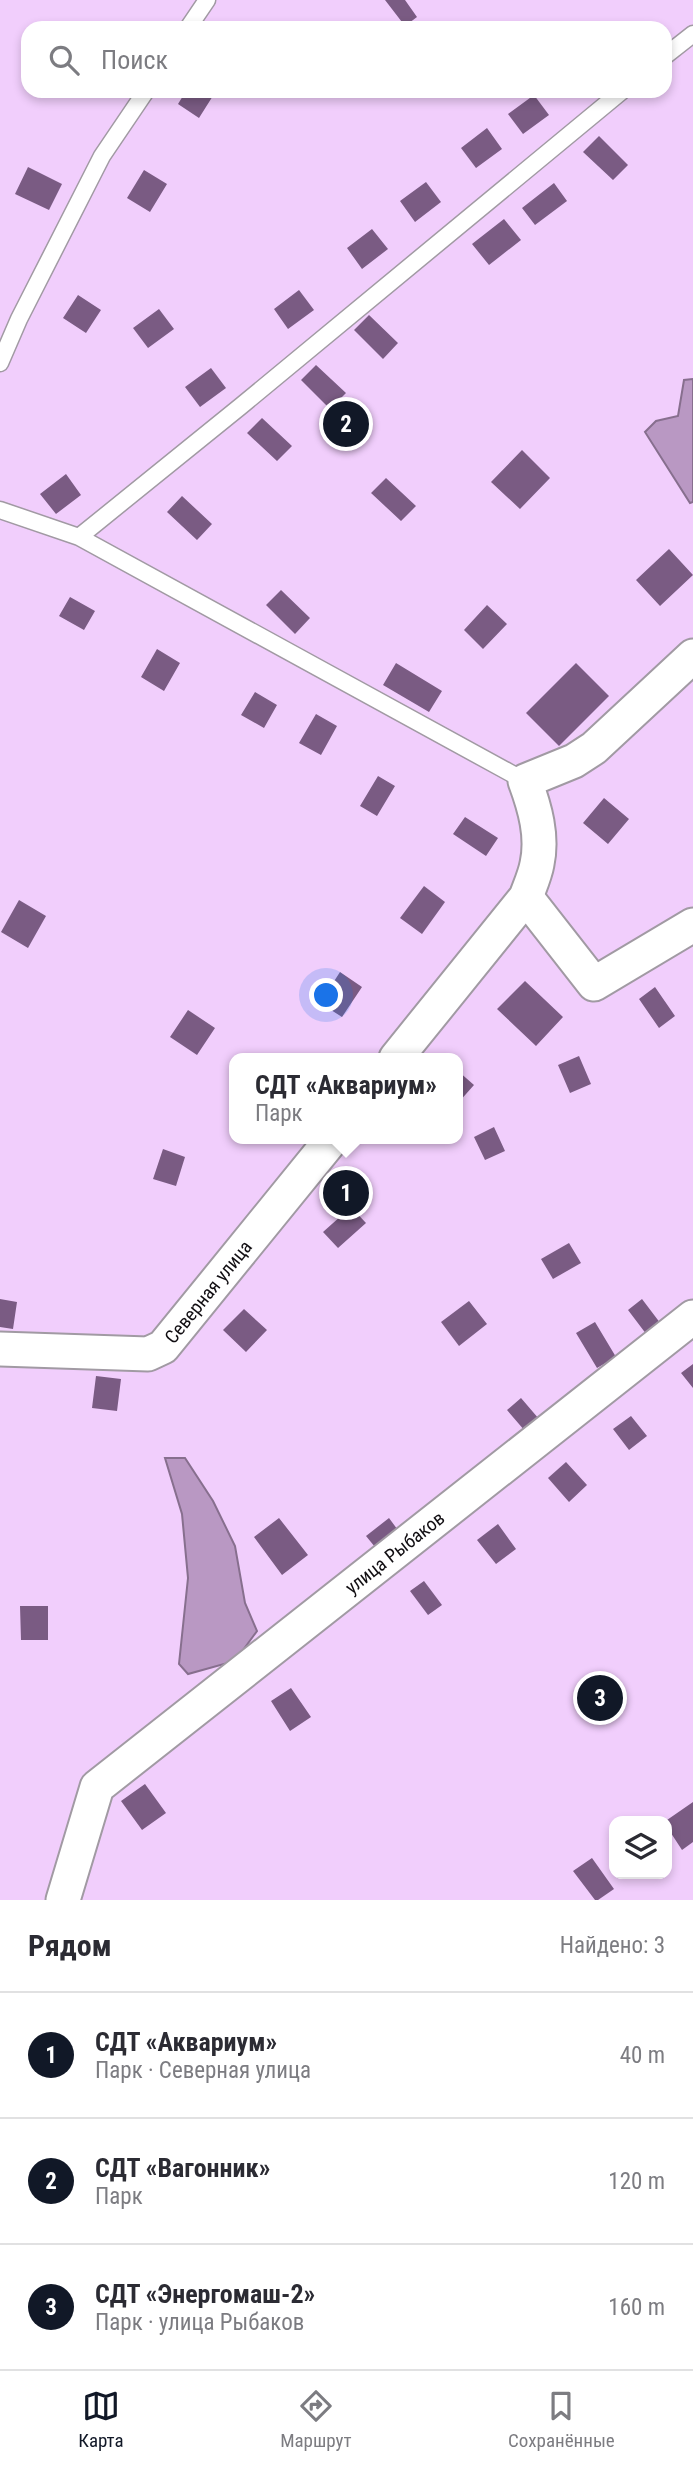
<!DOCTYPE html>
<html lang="ru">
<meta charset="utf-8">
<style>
:root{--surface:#fff;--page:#f7f7f7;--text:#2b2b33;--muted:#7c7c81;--line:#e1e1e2;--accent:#111827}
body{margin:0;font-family:"Roboto Condensed",sans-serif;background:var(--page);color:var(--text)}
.controls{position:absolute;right:21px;bottom:21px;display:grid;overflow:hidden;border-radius:14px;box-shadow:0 4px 10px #0003}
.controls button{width:63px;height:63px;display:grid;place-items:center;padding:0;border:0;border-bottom:2px solid var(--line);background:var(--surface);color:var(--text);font:35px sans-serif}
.you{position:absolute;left:327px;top:996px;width:24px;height:24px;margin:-18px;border:5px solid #fff;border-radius:50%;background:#1a73e8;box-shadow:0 0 0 10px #1a73e833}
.badge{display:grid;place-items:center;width:46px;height:46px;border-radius:50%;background:var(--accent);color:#fff;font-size:23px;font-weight:700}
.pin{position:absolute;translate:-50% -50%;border:4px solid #fff;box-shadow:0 2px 7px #0006}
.popup{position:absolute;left:229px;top:1053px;width:234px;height:91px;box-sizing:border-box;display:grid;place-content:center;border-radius:14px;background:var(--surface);filter:drop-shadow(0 2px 5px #0005);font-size:23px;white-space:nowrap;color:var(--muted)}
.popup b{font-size:26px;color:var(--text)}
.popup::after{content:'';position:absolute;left:50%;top:100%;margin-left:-14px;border:14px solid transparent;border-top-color:var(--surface)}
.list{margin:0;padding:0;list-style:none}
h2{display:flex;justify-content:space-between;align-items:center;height:91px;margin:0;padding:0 28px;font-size:30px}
h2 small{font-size:23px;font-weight:400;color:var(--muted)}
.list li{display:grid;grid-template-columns:46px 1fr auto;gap:21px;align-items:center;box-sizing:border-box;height:126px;padding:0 28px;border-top:2px solid var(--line)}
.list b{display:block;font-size:26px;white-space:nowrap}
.list p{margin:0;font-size:23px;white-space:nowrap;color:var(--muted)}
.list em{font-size:23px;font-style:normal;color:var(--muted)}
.icon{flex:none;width:38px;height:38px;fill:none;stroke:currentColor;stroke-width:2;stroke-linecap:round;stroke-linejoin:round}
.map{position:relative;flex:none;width:693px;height:1900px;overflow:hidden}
.search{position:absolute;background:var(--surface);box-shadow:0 4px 10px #0003;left:21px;right:21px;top:21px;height:77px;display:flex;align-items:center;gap:18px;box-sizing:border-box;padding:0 24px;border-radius:21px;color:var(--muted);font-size:26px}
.sheet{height:469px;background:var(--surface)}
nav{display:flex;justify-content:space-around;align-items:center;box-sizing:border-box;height:98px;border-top:2px solid var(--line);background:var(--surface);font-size:19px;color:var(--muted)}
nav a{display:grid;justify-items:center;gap:4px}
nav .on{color:var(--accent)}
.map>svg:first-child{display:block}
</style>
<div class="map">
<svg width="693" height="1900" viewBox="0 0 693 1900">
<rect width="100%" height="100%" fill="#faf3fc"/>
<path fill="#f1cefc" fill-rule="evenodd" d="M0,0h693v1900h-693zM28,28h637v63h-637zM234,1058h224v81h-224zM614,1821h53v53h-53z"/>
<path fill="#b998c3" stroke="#876f8e" stroke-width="2" d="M693,379v123l-3,1 -45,-71 11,-11 22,-5 6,-36z
M165,1458h20l28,43 22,45 10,57 12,28 -22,30 -47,13 -9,-10 9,-86 -6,-64z"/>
<path fill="#7a5b83" d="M385,0h20l12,17 -12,9z
M186,91h30l-17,27 -21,-14z
M534,95l15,20 -26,19 -15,-20z
M487,128l15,21 -26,19 -15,-20z
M599,136l29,29 -15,15 -30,-28z
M28,167l34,17 -13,26 -34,-16z
M144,170l23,14 -17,28 -23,-14z
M426,182l15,20 -26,20 -15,-21z
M554,183l13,18 -32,24 -13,-17z
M504,219l17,21 -32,25 -17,-21z
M372,229l16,20 -26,20 -15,-21z
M299,290l15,20 -26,19 -14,-20z
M78,295l23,15 -15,23 -23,-15z
M159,309l15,20 -26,19 -15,-20z
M369,315l29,28 -15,16 -29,-29z
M316,365l30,28 -16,16 -29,-29z
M211,368l15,20 -26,19 -15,-20z
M262,418l30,28 -15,15 -30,-28z
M522,450l28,28 -30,31 -29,-27z
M66,474l15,21 -25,19 -16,-20z
M386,478l30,28 -15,15 -30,-28z
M182,496l30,28 -15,16 -30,-28z
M669,549l24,26 -33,31 -24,-26z
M281,590l29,28 -15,16 -29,-29z
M70,597l25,14 -11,19 -25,-14z
M487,605l20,19 -24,25 -19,-19z
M157,649l23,14 -16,28 -23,-14z
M396,663l46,28 -13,21 -46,-27z
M576,663l33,33 -50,50 -33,-33z
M255,692l22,13 -13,23 -23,-13z
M316,714l21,12 -16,29 -22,-12z
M378,776l17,10 -18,30 -17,-10z
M604,798l25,21 -21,25 -25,-21z
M465,817l33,21 -12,18 -33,-22z
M424,886l21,16 -23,32 -22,-16z
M19,900l27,16 -18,32 -27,-16z
M340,972l22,15 -20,30 -22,-14z
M525,981l38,36 -27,29 -39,-37z
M655,987l20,29 -16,12 -20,-29z
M188,1010l27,18 -18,27 -27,-18z
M579,1056l12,28 -21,9 -12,-28z
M458,1071l16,14 -16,18z
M494,1127l11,24 -20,9 -11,-23z
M163,1149l22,8 -9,29 -23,-7z
M351,1207l15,16 -28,25 -15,-16z
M569,1243l12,20 -28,16 -12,-20z
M0,1299l17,3 -4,27 -13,-2z
M642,1299l25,33 -14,11 -25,-33z
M469,1301l18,23 -28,22 -18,-24z
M244,1309l23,21 -21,22 -23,-22z
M595,1322l21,35 -19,11 -21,-35z
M693,1364v24l-12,-15z
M96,1376l25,3 -4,32 -25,-3z
M521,1398l24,28 -14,12 -24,-28z
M631,1416l16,20 -18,14 -16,-21z
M566,1462l21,23 -18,17 -21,-24z
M279,1518l29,37 -26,20 -28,-38z
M389,1518l17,23 -22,17 -18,-22z
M498,1524l18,25 -20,15 -19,-24z
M424,1581l18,24 -14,10 -18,-24z
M20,1606h28v34h-27z
M291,1688l20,29 -21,14 -19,-30z
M145,1784l21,29 -24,17 -21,-29z
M693,1802v40l-11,8 -15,-23v-7z
M592,1858l22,31 -16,11h-3l-22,-29z"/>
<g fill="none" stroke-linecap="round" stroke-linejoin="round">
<g stroke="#a19aa3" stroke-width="19">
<path id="lane" d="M188,28l19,-28
M665,56l28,-22
M0,363l19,-44 83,-163 44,-65
M0,510l79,27 446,244
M79,537l162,-131 381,-315"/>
</g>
<g stroke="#a19aa3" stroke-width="37">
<g id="street">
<path d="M526,897l68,87 99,-59"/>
<path d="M396,1058l130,-161c4,-11 9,-22 11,-33 6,-28 -2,-56 -12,-83l49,-20 20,-13 99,-92"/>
<path id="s1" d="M0,1349l148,5 15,-7 169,-208"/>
<path id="s2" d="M63,1900l34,-113 596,-470"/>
</g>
</g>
<use href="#lane" stroke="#fff" stroke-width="16"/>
<use href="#street" stroke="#fff" stroke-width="33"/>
</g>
<g text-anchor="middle" stroke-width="6" stroke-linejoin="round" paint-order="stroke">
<g font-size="19" fill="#110e12" stroke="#fff">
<text dy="7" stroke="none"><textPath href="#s1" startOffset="236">Северная улица</textPath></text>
<text dy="7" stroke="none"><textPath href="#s2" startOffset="497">улица Рыбаков</textPath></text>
</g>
</g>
</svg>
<div class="controls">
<button><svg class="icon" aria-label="layers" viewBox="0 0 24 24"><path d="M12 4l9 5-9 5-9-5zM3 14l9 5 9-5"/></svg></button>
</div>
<div class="you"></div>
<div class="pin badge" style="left:346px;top:1193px">1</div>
<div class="popup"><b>СДТ «Аквариум»</b>Парк</div>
<div class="pin badge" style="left:346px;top:424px">2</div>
<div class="pin badge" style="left:600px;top:1698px">3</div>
<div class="search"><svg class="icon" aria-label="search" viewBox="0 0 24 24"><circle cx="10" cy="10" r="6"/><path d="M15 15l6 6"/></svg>Поиск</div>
</div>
<section class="sheet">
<h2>Рядом<small>Найдено: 3</small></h2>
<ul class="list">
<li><span class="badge">1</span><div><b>СДТ «Аквариум»</b><p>Парк · Северная улица</p></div><em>40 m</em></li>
<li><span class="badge">2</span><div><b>СДТ «Вагонник»</b><p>Парк</p></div><em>120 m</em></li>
<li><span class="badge">3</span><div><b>СДТ «Энергомаш-2»</b><p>Парк · улица Рыбаков</p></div><em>160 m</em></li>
</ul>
</section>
<nav>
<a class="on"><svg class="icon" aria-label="map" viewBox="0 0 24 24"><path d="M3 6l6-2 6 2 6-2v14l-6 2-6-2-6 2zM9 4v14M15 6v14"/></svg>Карта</a>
<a><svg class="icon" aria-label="directions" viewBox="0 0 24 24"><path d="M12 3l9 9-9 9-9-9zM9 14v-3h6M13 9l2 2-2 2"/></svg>Маршрут</a>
<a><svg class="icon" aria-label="saved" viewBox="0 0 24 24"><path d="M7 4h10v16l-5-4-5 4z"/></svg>Сохранённые</a>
</nav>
